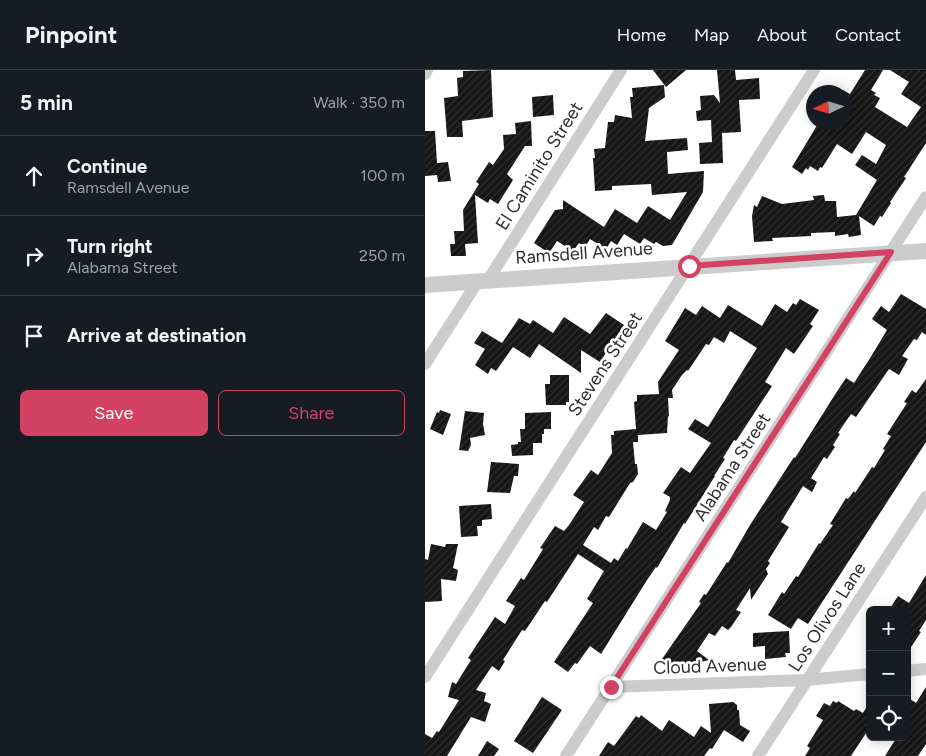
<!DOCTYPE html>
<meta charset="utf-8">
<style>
:root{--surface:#171b24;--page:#242831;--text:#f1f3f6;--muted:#9ea1a6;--line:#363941;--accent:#d44263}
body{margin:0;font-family:Figtree,sans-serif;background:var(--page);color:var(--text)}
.controls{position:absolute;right:15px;bottom:15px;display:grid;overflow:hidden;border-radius:8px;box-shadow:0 2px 12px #0003}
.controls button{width:45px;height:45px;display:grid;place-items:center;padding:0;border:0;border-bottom:1px solid var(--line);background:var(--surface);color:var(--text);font:25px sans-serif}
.compass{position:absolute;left:381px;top:15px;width:45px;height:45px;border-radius:50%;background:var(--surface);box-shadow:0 2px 12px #0003;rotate:266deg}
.stop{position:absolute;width:15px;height:15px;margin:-11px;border:4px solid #d44263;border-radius:50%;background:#fff}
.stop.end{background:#d44263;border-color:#fff;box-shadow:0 1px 5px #0008}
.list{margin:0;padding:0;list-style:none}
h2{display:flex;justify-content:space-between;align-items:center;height:65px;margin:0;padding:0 20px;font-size:21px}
h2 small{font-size:16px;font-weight:400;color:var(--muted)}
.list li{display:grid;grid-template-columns:32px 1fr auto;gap:15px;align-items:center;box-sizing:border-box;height:80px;padding:0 20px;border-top:1px solid var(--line)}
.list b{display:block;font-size:19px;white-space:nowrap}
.list p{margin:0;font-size:16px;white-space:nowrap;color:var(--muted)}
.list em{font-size:16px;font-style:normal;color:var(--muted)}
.actions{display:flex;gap:10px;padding:15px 20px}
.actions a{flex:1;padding:11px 0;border:1px solid var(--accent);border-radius:8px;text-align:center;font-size:18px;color:var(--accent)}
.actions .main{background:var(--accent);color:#fff}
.icon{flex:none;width:28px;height:28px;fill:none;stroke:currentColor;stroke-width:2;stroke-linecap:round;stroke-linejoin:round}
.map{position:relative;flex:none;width:501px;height:686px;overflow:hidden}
header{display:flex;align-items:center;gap:30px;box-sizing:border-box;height:70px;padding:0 25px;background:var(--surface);border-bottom:1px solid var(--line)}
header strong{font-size:24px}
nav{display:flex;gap:28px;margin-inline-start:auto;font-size:18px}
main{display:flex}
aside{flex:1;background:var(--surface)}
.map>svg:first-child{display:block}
</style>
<header>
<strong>Pinpoint</strong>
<nav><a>Home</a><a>Map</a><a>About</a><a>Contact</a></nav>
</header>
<main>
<aside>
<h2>5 min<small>Walk · 350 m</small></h2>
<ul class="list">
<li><svg class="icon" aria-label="ahead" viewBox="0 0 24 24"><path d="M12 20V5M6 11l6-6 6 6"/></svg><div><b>Continue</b><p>Ramsdell Avenue</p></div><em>100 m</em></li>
<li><svg class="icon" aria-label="right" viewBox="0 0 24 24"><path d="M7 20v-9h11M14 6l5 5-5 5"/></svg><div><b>Turn right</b><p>Alabama Street</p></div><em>250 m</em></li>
<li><svg class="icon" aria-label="arrive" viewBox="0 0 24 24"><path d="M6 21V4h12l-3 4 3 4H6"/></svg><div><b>Arrive at destination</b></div></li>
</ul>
<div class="actions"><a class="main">Save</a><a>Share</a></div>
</aside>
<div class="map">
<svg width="501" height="686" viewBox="0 0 501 686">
<defs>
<pattern id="building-hatch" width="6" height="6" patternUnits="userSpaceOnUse" patternTransform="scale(1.25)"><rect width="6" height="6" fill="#161616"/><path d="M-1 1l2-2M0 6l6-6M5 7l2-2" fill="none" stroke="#303030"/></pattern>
</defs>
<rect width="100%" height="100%" fill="#fff"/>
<path fill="url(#building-hatch)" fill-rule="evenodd" d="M66,0l2,47 -31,4 1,16h-16l-3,-39 14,-2 -1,-18 6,-1v-6z
M228,0h33l-20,17z
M292,0h18l1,10 23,-2 1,21 -21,1 2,32 -19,1 1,30 -23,1 -1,-21 13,-1 -1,-22 -14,1 -1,-10 5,-1 -1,-14 14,-1 6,8z
M440,0h18l-12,20 5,3 -2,2 6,3 -5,9 32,20 14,-20 -20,-13 8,-12 -19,-12h36v73l-22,34 2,1 -16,24 1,1 -9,14 -2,-1 -6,10 -15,-10 2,19 -12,2 -1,-3 -13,2v-4l-24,1v3l-39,2 1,3 -19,1 -2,-26 2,-11 3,2 5,-11 20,8 32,-4 -1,-4 11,-1 1,6h11l1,16 19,-2 21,-35 -22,-15 7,-10 14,9 10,-19 -20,-13 -14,22 -15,-10 -15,24 -2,-1 -2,4 -8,-5 -2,4 -2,-2 -4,6 -10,-7 27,-45h24v-32l7,4z
M239,15l1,12 -16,11 -4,33 42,-3 1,12 -21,2 1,22 36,-3 -1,21 -31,53 -9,1 -7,-4 -2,2 -10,-6 -4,6 -16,-10 -7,11 -6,-4 -5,8 -16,-10 -5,8 -6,-4 -6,8 -16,-10 -8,12 -15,-10 21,-33 8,-1v-9l41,27 11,-18 22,14 11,-17 22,14 17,-28 -35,3 -1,-11 -39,2v4l-17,1 -2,-33h2l-1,-9 11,-1 3,-26h6l1,-7 17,3 -2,-21h3l-1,-9z
M128,25l1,20 -21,2 -1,-20z
M106,51l1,25h-7l-18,28 6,6 -15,24 -8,-5 -2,4 -13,-8 3,48 -13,1 1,12h-15l-1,-12h5l-1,-13h10l-1,-21 16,-26 -3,-2 13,-20 4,3 11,-16 -1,-14 13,-1 -1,-11z
M0,61h10l2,32 11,-1 3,19 -13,1 -1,-7 -12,1z
M476,224l25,15v26l-4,-3 -5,8 -3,-1 -12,17 6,3 -9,16 -10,-6 -33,48 -5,-3 -13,19 2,1 -7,11 2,2 -8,12 -3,-2 -13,21 6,4 -5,10 -9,-6 -22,36 8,5 -21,34 2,2 -4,6 2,5 -17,26 -1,-12 -14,22 5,2 -10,15 -3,3 -6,-4 -7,10 -6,-3 -12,18 12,9 -23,6 -8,-5 -4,7 -12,-9 39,-56 -2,-1 5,-8 2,1 21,-33 1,1 22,-38 44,-68 1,1 41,-65 10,-15 8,5 18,-28 15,-25 -15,-11 9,-13 8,6z
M375,229l19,11 -9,14 3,2 -19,28 -8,-6 -21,34 7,4 -36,55 -2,-1 -11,18 2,1 -11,17h1l-30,48 -1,-1 -27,45 -1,-1 -9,13 -46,74 -11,-8 -13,18 -2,-1 -7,9 -14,-10 39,-59 -6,-4 17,-28 -26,-17 -31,48 -2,-1 -20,30 -3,-1 -19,30 2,1 -6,10 -7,-5 -16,24 10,3 -2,8 7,3 -6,18 -14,-5 -24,39h-22v-22l7,4 5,-7 2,1 20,-32 -11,-3 4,-15 4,2 15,-24 -3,-2 27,-41 10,7 10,-18 -9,-5 15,-23 3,2 19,-31 -3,-1 15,-22 9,5 5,-6 15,-23 -11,-7 18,-25 7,5 14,-22 -1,-18h3v-4l22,-2 -2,-27 3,-1v-6l22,-1 -1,-12 21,-32 -14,-9 20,-33 11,7 6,-9 18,12 8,-13 34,21 13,-22 12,8 6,-9 3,2zM305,261l27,17 -49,79 -13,-8 -7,10 23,14 -21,30 -9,-6 -18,26 7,4v3l-5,11 2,1 -11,18 -13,-8 -16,27 -1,-1 -8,13 -4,-3 -3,5 -28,-18 11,-18 4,3 8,-14 3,1 21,-34 3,-1 5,-8 -1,-10h-2l-2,-22h5v-7l29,-2 1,-17 1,1 -1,-19h5l-1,-8 10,-15 5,-5 1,1 18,-27 3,1 5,-8 10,6z
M181,243l18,12 -24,37 -19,-12v23l-42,-29 -9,14 -17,-11 -17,24 -5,-3 -3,6 -13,-9 10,-16 -11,-6 8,-12 20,12 17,-25 11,6 3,-4 20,13 11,-16 26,17z
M125,305h19v27h-3v3h-20l-1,-21h5z
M501,309v63l-118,182 -10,-6 -7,11 -23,-14 14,-23 2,2 12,-18 2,1 21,-34 1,1 13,-19 -3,-1 16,-26 2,1 6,-8 1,2 17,-26 2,1 11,-18 -2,-1 8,-13 -4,-2 20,-31 -3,-1 8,-12 4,3z
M15,340l11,4 -8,21 -13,-6 7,-17 2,1z
M40,341l19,2 -1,11 2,11 -15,3 1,7 -3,6 -9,-1z
M126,342v17h-7v5h-2v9h-9v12l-21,1 -1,-11 7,-1v-2h3l-1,-13h5v-16z
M66,392l28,2 -1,12h-4l-4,17 -23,-1z
M66,434l1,15 -10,1v6h-5l1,10 -17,1 -2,-31z
M6,474l14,3 1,-3h12l-5,24 5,2 -2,11 -15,-2 1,22 -17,1v-43l3,1z
M501,505v45l-7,11 2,1 -14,21v-43h-18l9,-14 11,7z
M364,561l1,22h-5l1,4 -21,2v-13l-12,1v-14z
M501,617v57l-8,12h-33l12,-19h10v-40l9,6z
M117,627l20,13 -29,43 -19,-12z
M408,631l4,2 1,-2 16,10 2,-2 7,4 7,-12v26l-19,29h-46l5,-8 -3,-2 16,-26 -7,-4 8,-13 6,3z
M308,632l4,3v5h2l1,15 10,6 -7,11 -19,-12 -12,19 -2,-1 -6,8h-105l9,-14 6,4 22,-30 3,2 2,-3 21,16 7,-11 25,17 7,-11 10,7 -2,-29z
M62,671l12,8 -5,7h-16z"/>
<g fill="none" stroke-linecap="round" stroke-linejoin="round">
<path stroke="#ccc" stroke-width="12" d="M0,4l2,-4
M63,210l133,-210
M0,294l53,-83
M482,601l19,-2
M0,607l389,-607
M186,617l195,-7 64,-6
M141,686l360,-559
M333,686l168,-259"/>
<path stroke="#ccc" stroke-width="16" d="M0,215l501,-34"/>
</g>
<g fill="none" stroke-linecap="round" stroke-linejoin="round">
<path stroke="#d44263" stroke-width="6" d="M186,617l280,-435 -202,14"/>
</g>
<g text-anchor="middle" stroke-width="5" stroke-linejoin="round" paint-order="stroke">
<g font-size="18" fill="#2f2f2f" stroke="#fff">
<text transform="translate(114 96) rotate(-58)" y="6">El Caminito Street</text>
<text transform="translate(159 183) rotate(-4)" y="6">Ramsdell Avenue</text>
<text transform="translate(180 294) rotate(-57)" y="6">Stevens Street</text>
<text transform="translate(307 397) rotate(-57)" y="6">Alabama Street</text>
<text transform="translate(402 547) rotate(-57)" y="6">Los Olivos Lane</text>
<text transform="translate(285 596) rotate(-2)" y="6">Cloud Avenue</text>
</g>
</g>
</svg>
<div class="controls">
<button>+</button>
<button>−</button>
<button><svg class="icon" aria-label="locate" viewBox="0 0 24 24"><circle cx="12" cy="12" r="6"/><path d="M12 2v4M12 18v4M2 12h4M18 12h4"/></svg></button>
</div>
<svg class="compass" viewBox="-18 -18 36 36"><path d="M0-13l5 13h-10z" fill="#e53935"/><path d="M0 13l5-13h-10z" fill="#9ea1a6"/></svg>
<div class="stop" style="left:264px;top:196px"></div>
<div class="stop end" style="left:186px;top:617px"></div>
</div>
</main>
